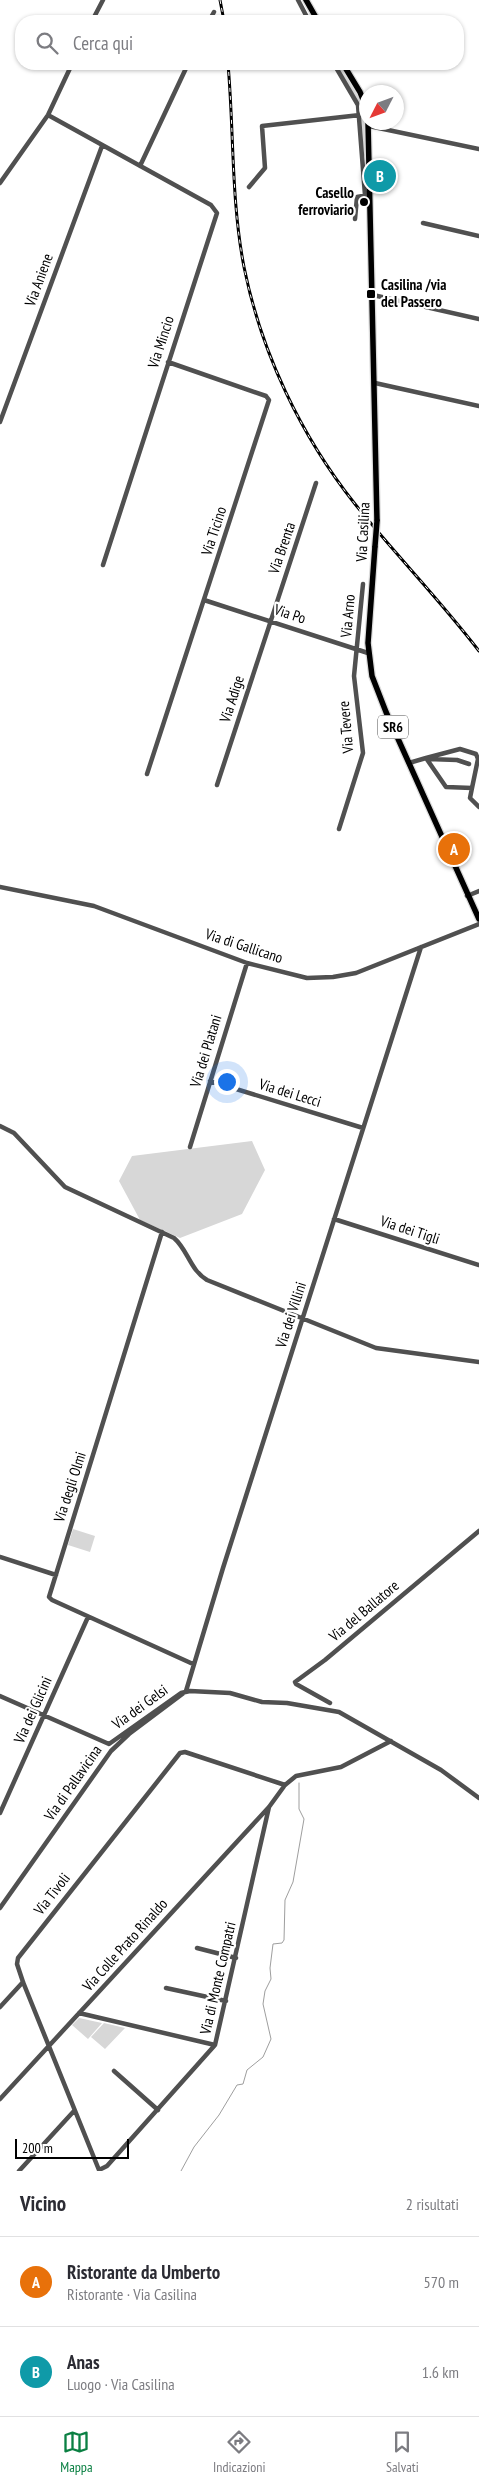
<!DOCTYPE html>
<html lang="it">
<meta charset="utf-8">
<style>
:root{--surface:#fff;--page:#f7f7f7;--text:#2b2b33;--muted:#7c7c81;--line:#e1e1e2;--accent:#0b8043}
body{margin:0;font-family:"PT Sans Narrow",sans-serif;background:var(--page);color:var(--text)}
.compass{position:absolute;left:359px;top:85px;width:45px;height:45px;border-radius:50%;background:var(--surface);box-shadow:0 1px 4px #0004;rotate:228deg}
.scale{position:absolute;left:15px;bottom:12px;width:114px;box-sizing:border-box;padding-left:5px;border:2px solid #000;border-top:0;font-size:14px;line-height:18px;white-space:nowrap;color:#000;-webkit-text-stroke:4px #fff;paint-order:stroke}
.you{position:absolute;left:226px;top:1081px;width:18px;height:18px;margin:-12px;border:4px solid #fff;border-radius:50%;background:#1a73e8;box-shadow:0 0 0 8px #1a73e833}
.badge{display:grid;place-items:center;width:32px;height:32px;border-radius:50%;background:var(--accent);color:#fff;font-size:16px;font-weight:700}
.pin{position:absolute;translate:-50% -50%;border:2px solid #fff;box-shadow:0 1px 5px #0006}
.list{margin:0;padding:0;list-style:none}
h2{display:flex;justify-content:space-between;align-items:center;height:65px;margin:0;padding:0 20px;font-size:21px}
h2 small{font-size:16px;font-weight:400;color:var(--muted)}
.list li{display:grid;grid-template-columns:32px 1fr auto;gap:15px;align-items:center;box-sizing:border-box;height:90px;padding:0 20px;border-top:1px solid var(--line)}
.list b{display:block;font-size:19px;white-space:nowrap}
.list p{margin:0;font-size:16px;white-space:nowrap;color:var(--muted)}
.list em{font-size:16px;font-style:normal;color:var(--muted)}
.icon{flex:none;width:28px;height:28px;fill:none;stroke:currentColor;stroke-width:2;stroke-linecap:round;stroke-linejoin:round}
.map{position:relative;flex:none;width:479px;height:2171px;overflow:hidden}
.search{position:absolute;background:var(--surface);box-shadow:0 1px 4px #0004;left:15px;right:15px;top:15px;height:55px;display:flex;align-items:center;gap:12px;box-sizing:border-box;padding:0 18px;border-radius:20px;color:var(--muted);font-size:19px}
.sheet{height:245px;background:var(--surface)}
nav{display:flex;justify-content:space-around;align-items:center;box-sizing:border-box;height:70px;border-top:1px solid var(--line);background:var(--surface);font-size:14px;color:var(--muted)}
nav a{display:grid;justify-items:center;gap:2px}
nav .on{color:var(--accent)}
.map>svg:first-child{display:block}
</style>
<div class="map">
<svg width="479" height="2171" viewBox="0 0 479 2171">
<rect width="100%" height="100%" fill="#fff"/>
<path fill="#d7d7d7" d="M336,64h3l25,42 4,57 -4,-8 -3,-41z
M252,1141l13,29 -23,44 -62,24 -40,-18 -21,-39 13,-25z
M73,1529l22,7 -5,16 -22,-7z
M79,2018l23,5 -14,16 -16,-14z
M104,2023l21,5 -20,21 -14,-12z"/>
<g fill="none" stroke-linecap="round" stroke-linejoin="round">
<path stroke="#9e9e9e" stroke-width="1" d="M181,2171l13,-24 25,-32 18,-30 6,-1 4,-14 16,-13 8,-18 -8,-35 2,-13 6,-12 -1,-11 3,-24 9,-1 2,-3 1,-40 8,-18 11,-63 -5,-10v-26"/>
<g stroke="#dbdbdb" stroke-width="8">
<path id="major" d="M306,0l12,21
M343,64l17,28 6,15
M368,122l9,399
M375,546l-7,97 4,33 14,36 93,207"/>
</g>
<path stroke="#505050" stroke-width="4.5" d="M298,0l11,21
M92,21l11,-21
M209,21l5,-9
M334,64l24,41 7,90
M48,115l163,90 6,8 -114,352
M369,126l110,23
M140,166l48,-102
M0,183l48,-68 24,-51
M249,187l16,-19 -3,-42 98,-11
M355,219l2,-22 11,-2
M423,223l56,13
M373,295l106,24
M375,383l104,23
M0,422l102,-276
M204,600l164,53
M428,759l29,1 12,4
M409,763l17,-5 20,29 26,1 6,-29 -2,-5 -16,-5 -34,9
M147,774l122,-374 -3,-4 -98,-34
M217,785l99,-302
M472,788l-2,10 9,9
M339,829l24,-76 -9,-77 9,-92
M0,887l94,19 153,57 60,15 26,-1 23,-4 123,-49
M467,896l12,-5
M210,1081l153,47
M0,1126l14,7 51,54 109,51c14,12 16,32 33,42l169,68 103,14
M190,1147l57,-184
M334,1219l145,46
M162,1232l-113,365 3,3 141,64
M0,1557l56,18
M186,1691l37,-123 198,-621
M0,1696l109,48 72,-51 9,-2 40,2 32,9 25,1 52,9 102,58 38,28
M330,1703l-34,-19 -1,-2 30,-22 154,-129
M269,1807l-54,238 -108,121 -8,4 -76,-188 -6,-18 1,-6 162,-205 5,-1 100,33
M0,1813l88,-196
M0,1908l111,-157 18,-17 56,-42
M197,1948l39,10
M166,1988l60,13
M0,2007l23,-25
M79,2013l136,32
M114,2071l44,39
M0,2099l269,-292 16,-22 11,-9 45,-9 50,-26
M19,2171l55,-60"/>
<use href="#major" stroke="#000" stroke-width="5.5"/>
<g stroke="#000" stroke-width="3">
<path id="rail" d="M220,0l4,21
M228,64c6,67 3,136 16,203 17,85 57,169 111,237 40,50 85,96 124,147"/>
</g>
<use href="#rail" stroke="#fff" stroke-width="1" stroke-dasharray="4" stroke-linecap="butt"/>
<g stroke="#dbdbdb" stroke-width="8" stroke-linecap="butt">
<path id="major-bridge" d="M375,546l2,-25"/>
</g>
<use href="#major-bridge" stroke="#000" stroke-width="5.5"/>
</g>
<g fill="#000" stroke="#fff" stroke-width="2">
<circle cx="364" cy="202" r="5"/>
<rect x="366" y="289" width="10" height="10" rx="2.5"/>
</g>
<g text-anchor="middle" stroke-width="4.5" stroke-linejoin="round" paint-order="stroke">
<rect fill="#fff" stroke="#4c4c4c" stroke-width="1" x="378" y="715.5" width="30" height="23" rx="4"/>
<g font-size="14" font-weight="bold" fill="#000">
<text x="393" y="732">SR6</text>
</g>
<g font-size="15" font-weight="bold" fill="#000" stroke="#fff" text-anchor="end">
<text x="354" y="198">Casello<tspan x="354" dy="17">ferroviario</tspan></text>
<text x="381" y="290" text-anchor="start">Casilina /via<tspan x="381" dy="17">del Passero</tspan></text>
</g>
<g font-size="15" fill="#000" stroke="#fff">
<text transform="translate(39 280) rotate(-70)" y="5">Via Aniene</text>
<text transform="translate(161 342) rotate(-72)" y="5">Via Mincio</text>
<text transform="translate(214 531) rotate(-72)" y="5">Via Ticino</text>
<text transform="translate(363 532) rotate(-87)" y="5">Via Casilina</text>
<text transform="translate(282 548) rotate(-71)" y="5">Via Brenta</text>
<text transform="translate(290 614) rotate(18)" y="5">Via Po</text>
<text transform="translate(348 616) rotate(-85)" y="5">Via Arno</text>
<text transform="translate(232 699) rotate(-72)" y="5">Via Adige</text>
<text transform="translate(346 727) rotate(-95)" y="5">Via Tevere</text>
<text transform="translate(244 946) rotate(18)" y="5">Via di Gallicano</text>
<text transform="translate(206 1051) rotate(-73)" y="5">Via dei Platani</text>
<text transform="translate(290 1093) rotate(17)" y="5">Via dei Lecci</text>
<text transform="translate(410 1230) rotate(18)" y="5">Via dei Tigli</text>
<text transform="translate(291 1315) rotate(-72)" y="5">Via dei Villini</text>
<text transform="translate(70 1487) rotate(-72)" y="5">Via degli Olmi</text>
<text transform="translate(364 1611) rotate(-40)" y="5">Via del Ballatore</text>
<text transform="translate(140 1707) rotate(-36)" y="5">Via dei Gelsi</text>
<text transform="translate(33 1710) rotate(-66)" y="5">Via dei Glicini</text>
<text transform="translate(73 1783) rotate(-55)" y="5">Via di Pallavicina</text>
<text transform="translate(52 1894) rotate(-52)" y="5">Via Tivoli</text>
<text transform="translate(125 1945) rotate(-48)" y="5">Via Colle Prato Rinaldo</text>
<text transform="translate(218 1978) rotate(-77)" y="5">Via di Monte Compatri</text>
</g>
</g>
</svg>
<svg class="compass" viewBox="-18 -18 36 36"><path d="M0-13l5 13h-10z" fill="#e53935"/><path d="M0 13l5-13h-10z" fill="#7c7c81"/></svg>
<div class="scale">200 m</div>
<div class="you"></div>
<div class="pin badge" style="left:454px;top:849px;background:#e8710a">A</div>
<div class="pin badge" style="left:380px;top:176px;background:#0f9aa8">B</div>
<div class="search"><svg class="icon" aria-label="search" viewBox="0 0 24 24"><circle cx="10" cy="10" r="6"/><path d="M15 15l6 6"/></svg>Cerca qui</div>
</div>
<section class="sheet">
<h2>Vicino<small>2 risultati</small></h2>
<ul class="list">
<li><span class="badge" style="background:#e8710a">A</span><div><b>Ristorante da Umberto</b><p>Ristorante · Via Casilina</p></div><em>570 m</em></li>
<li><span class="badge" style="background:#0f9aa8">B</span><div><b>Anas</b><p>Luogo · Via Casilina</p></div><em>1.6 km</em></li>
</ul>
</section>
<nav>
<a class="on"><svg class="icon" aria-label="map" viewBox="0 0 24 24"><path d="M3 6l6-2 6 2 6-2v14l-6 2-6-2-6 2zM9 4v14M15 6v14"/></svg>Mappa</a>
<a><svg class="icon" aria-label="directions" viewBox="0 0 24 24"><path d="M12 3l9 9-9 9-9-9zM9 14v-3h6M13 9l2 2-2 2"/></svg>Indicazioni</a>
<a><svg class="icon" aria-label="saved" viewBox="0 0 24 24"><path d="M7 4h10v16l-5-4-5 4z"/></svg>Salvati</a>
</nav>
